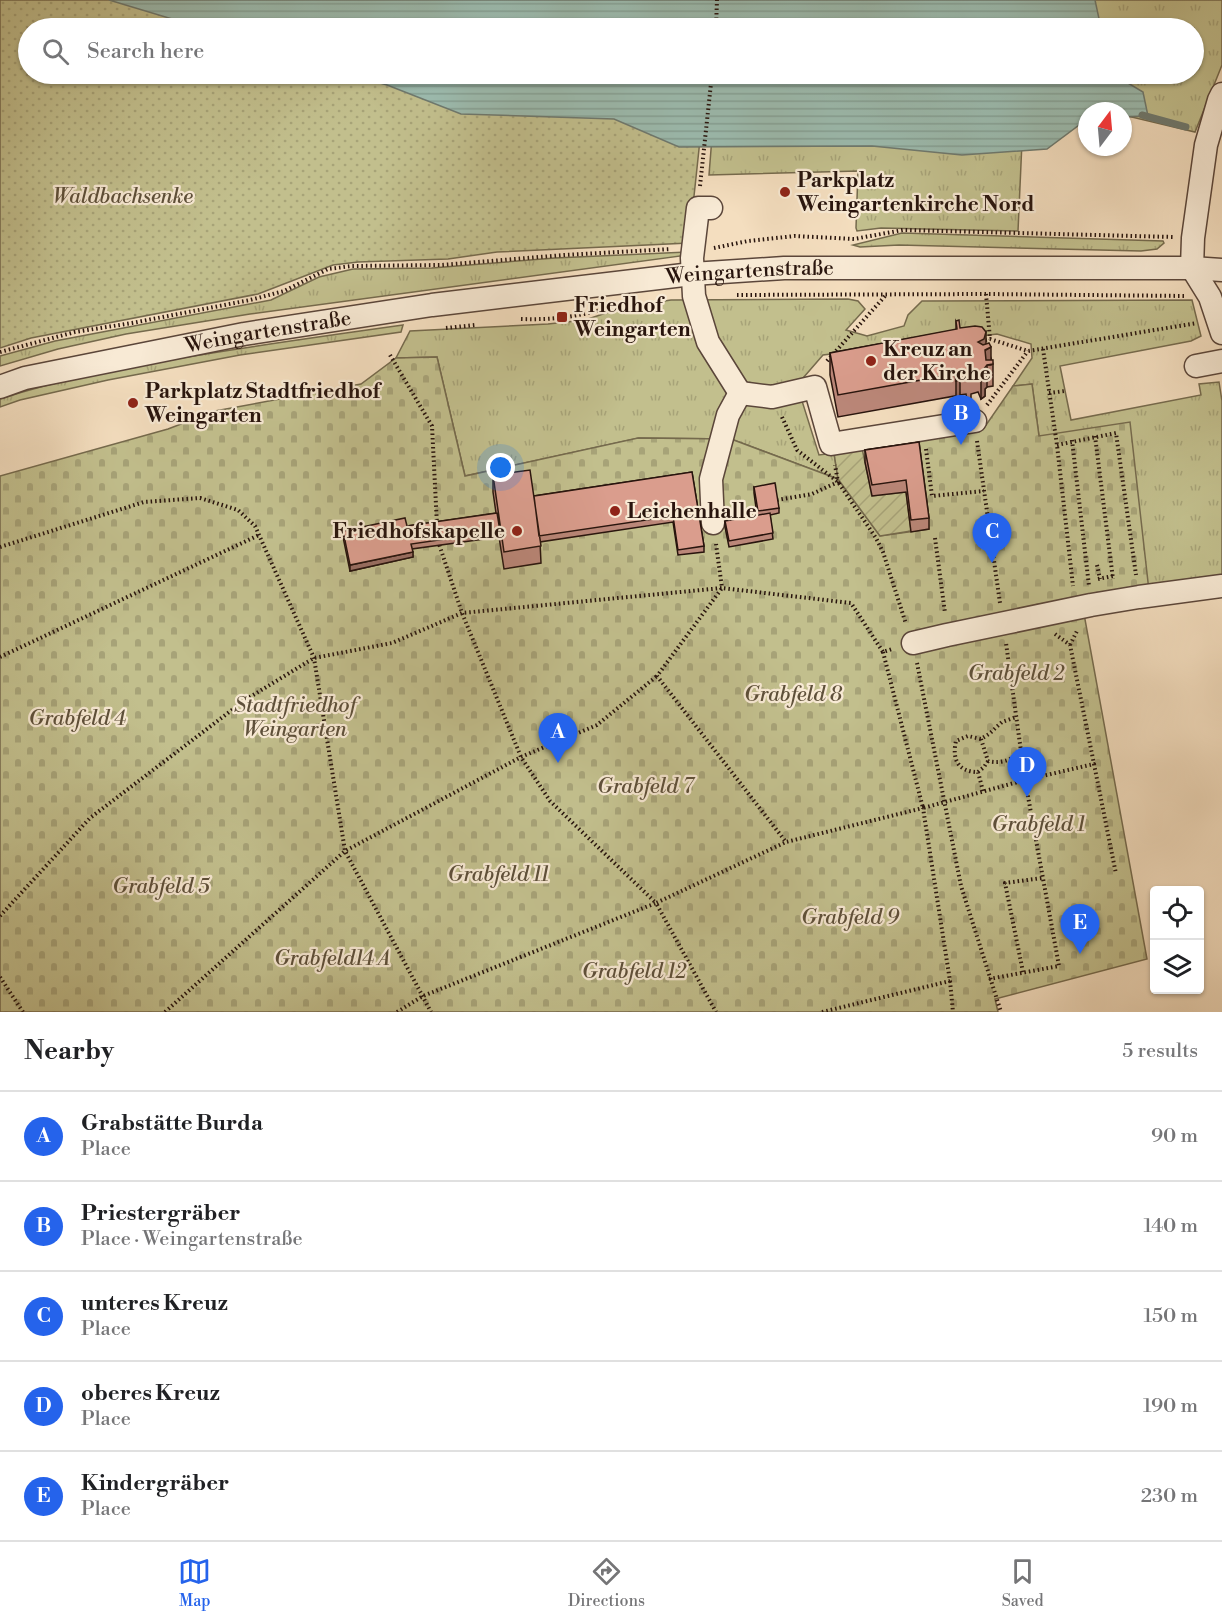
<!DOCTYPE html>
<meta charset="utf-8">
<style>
:root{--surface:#fff;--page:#f6f6f6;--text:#202124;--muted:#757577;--line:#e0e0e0;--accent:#2563eb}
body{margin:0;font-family:"Libre Bodoni",serif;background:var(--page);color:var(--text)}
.controls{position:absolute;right:18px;bottom:18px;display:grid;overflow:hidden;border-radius:6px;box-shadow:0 2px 4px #0004}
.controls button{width:54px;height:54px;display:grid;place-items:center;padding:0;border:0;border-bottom:2px solid var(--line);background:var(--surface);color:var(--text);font:30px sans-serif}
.compass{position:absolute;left:1078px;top:102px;width:54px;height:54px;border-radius:50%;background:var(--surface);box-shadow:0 2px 4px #0004;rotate:16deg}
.you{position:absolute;left:501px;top:468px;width:21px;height:21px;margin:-15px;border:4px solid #fff;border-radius:50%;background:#1a73e8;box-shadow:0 0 0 9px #1a73e833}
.badge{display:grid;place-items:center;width:39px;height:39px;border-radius:50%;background:var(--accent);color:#fff;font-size:20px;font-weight:700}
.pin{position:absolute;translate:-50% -50px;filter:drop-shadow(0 2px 3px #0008)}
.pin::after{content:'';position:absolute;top:32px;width:21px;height:18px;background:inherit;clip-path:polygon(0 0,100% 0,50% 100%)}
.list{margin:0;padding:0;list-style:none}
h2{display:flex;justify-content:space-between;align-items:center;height:78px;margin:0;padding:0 24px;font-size:26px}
h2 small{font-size:20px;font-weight:400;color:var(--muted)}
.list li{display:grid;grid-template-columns:39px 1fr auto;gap:18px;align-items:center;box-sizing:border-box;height:90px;padding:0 24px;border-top:2px solid var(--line)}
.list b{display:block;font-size:22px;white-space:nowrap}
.list p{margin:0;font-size:20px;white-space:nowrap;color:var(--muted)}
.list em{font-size:20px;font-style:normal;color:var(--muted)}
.icon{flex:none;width:33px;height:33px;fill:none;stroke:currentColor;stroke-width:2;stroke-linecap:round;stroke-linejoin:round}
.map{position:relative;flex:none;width:1222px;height:1012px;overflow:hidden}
.search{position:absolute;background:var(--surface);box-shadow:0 2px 4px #0004;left:18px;right:18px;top:18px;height:66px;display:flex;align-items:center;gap:15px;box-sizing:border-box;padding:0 21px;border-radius:33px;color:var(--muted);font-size:22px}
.sheet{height:528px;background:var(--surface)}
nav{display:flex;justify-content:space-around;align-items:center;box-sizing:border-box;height:84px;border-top:2px solid var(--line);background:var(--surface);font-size:16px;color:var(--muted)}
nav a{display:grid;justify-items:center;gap:3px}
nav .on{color:var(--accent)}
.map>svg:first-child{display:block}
</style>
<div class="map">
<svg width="1222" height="1012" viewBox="0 0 1222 1012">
<defs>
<pattern id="grass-tufts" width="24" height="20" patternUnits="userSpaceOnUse" patternTransform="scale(1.5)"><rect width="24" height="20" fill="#c2bf8d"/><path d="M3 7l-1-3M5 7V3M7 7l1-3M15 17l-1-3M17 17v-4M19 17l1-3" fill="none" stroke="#a7a378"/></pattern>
<pattern id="cemetery-stones" width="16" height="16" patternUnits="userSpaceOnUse" patternTransform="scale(1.5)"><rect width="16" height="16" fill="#c2bf8d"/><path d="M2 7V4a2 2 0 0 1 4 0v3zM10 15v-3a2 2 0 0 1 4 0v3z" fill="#a7a378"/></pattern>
<pattern id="park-dots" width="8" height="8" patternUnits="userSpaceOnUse" patternTransform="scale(1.5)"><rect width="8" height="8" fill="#c2bf8d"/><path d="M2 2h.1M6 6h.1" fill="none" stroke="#a7a378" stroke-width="1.8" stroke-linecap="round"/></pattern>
<pattern id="garden-furrows" width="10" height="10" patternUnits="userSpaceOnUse" patternTransform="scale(1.5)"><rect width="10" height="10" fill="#c2bf8d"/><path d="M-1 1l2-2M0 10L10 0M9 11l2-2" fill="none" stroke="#a7a378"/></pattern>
<pattern id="water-rules" width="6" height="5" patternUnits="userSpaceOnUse" patternTransform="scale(1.5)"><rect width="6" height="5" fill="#9cbcb0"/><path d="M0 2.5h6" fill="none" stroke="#86a196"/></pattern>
</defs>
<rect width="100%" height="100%" fill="#f4debf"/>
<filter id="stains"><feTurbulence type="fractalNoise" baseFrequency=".00333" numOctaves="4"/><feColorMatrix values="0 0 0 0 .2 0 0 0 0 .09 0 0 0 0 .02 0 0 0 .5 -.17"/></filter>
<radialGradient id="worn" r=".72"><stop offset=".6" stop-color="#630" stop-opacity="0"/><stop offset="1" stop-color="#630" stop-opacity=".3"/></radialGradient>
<path fill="url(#grass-tufts)" stroke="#756a4d" stroke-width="1.5" d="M722,0h500v65l-27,67 -72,-17v-4l-99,-14 -6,134 -137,-3 -24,3 -1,-3 2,-57 -149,4 8,-101h477v-46h-473z
M902,233l261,8 1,2 -7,6 -16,2 -242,-6 -39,2 -7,-2z
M687,252l1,3 -438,59 -124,20 -68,15 -58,17v-10l55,-15 216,-41 48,-23 34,-8 79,-1 123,-10z
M848,299l10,2 7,8 -19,21 21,6 37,-10 4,-11 14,-14 270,-1 9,36 -10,5 -131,25 11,54 130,-25 -2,-11 20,-2 3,19v177l-73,13 -110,-155 -7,-52 -19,2 19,-28 -1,-14 -34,-10 -174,21 -26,30 22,70 15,-2 4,26 -107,-40 -92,-1 -174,38 -28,-119 -41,1 14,-27 138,-7 37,-4 39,-13 47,-7z
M403,325l-2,7 -161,23 -132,25 -88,20 -20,7v-8c60,-20 124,-31 187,-42 72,-12 144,-22 216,-32z"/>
<path fill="url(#cemetery-stones)" stroke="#756a4d" stroke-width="1.5" d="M437,357l28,119 173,-38 93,1 107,40 42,57 49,-7 -13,-90 68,-11 29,-42 19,-2 7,52 91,-14 19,169 -67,12 65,356 -152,40 3,13h-998v-536l168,-47 47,-18 146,-27 35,-26z"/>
<path fill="url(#park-dots)" stroke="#756a4d" stroke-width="1.5" d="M0,0h712v28h-684v46h679l-18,169 -192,9 -49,7 -90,3 -25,3 -75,29 -227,44 -31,10z"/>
<path fill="url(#garden-furrows)" stroke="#756a4d" stroke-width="1.5" d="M862,448l10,48 34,-4 5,39 -31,5 -42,-57 -4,-26z"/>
<path fill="url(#water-rules)" stroke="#6e796f" stroke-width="1.5" d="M109,0h986l6,28h-899z
M349,74h764l30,18 5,24 -25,1v-6h-36v8l-40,30 -85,6 -90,-9 -193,1 -65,-28 -153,-5 -74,-29z"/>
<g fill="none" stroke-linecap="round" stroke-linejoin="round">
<path stroke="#6e796f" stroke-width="7" d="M1142,115l44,12"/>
<g stroke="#5b463a" stroke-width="25">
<g id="minor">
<path d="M1222,94l-3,6 -13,45 -13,93 -1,30 18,29 12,36"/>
<path d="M711,208h-13l-6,50 2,38 14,46 32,51"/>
<path d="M1196,366l26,-5"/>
<path id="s1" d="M0,387l25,-9 219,-44 188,-29 260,-31 92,-6h408l30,2"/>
<path d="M740,393l32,4 43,-10 16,57 144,-23"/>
<path d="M713,523l-2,-44 17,-64 12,-22"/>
<path d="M913,643l34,-8 144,-30 48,-8 83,-11"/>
</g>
</g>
<path stroke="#28140d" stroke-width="4" stroke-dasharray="1.5 3" stroke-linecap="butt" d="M716,28l1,-28
M700,186l12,-112
M714,248l34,-7 47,-5 59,3 49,-9 270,7
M986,294l4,45
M737,295l249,-1 200,2
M521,319c32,1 53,-2 84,-10
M446,328l29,-3
M981,341l9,-2 38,12 169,-28
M1043,349l14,96 16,141
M0,352l75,-20 57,-9 118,-23 34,-9 44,-22 24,-3 89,-1 123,-10 107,-6
M390,355l42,71 5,99
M827,361l59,-66
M1049,393l16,-2
M987,405l41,-54
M782,417l15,33 41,32 38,56 7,14 23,72
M1095,436l18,143
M1072,440l17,146
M977,441l23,162
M1057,445l59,-12 20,142
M926,449l6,47 52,-5
M777,500l35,-6 26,-12 -3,-17
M935,538l10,75
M438,541l24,72 59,144 29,44 106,102 130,-61
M0,547l144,-45 56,-4 38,12 17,16 59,132 31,193 86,161
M1097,565l3,14
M1098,579l15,-3
M1055,634l15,11 24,119
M1070,645l8,-16
M883,652l40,156 102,-28 69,-16 22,110
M0,657l259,-122
M917,663l44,223 40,126
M981,739l7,22c13,3 22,-1 33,-8
M978,772l6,-5 4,-6
M983,791l-5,-19c-21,0 -26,-14 -22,-31l12,-5 13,3 8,-5 13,-12 14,-5
M0,916l90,-98 155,-118 69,-42 78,-15 70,-30 260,-25 -6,-44
M1023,972l-18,-89 37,-5
M0,977l23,35
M989,979l70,-13 -34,-186 -19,-137
M950,981l3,31
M165,1012l180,-161 176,-94 76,-32 60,-49
M397,1012l26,-16 233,-93 60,109
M822,1012l128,-31 -27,-173 -137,34 -129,-166 65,-88 129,15 32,49 9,-3"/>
<use href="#minor" stroke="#f8ead5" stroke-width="22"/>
</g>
<path fill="#bb8779" stroke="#28140d" stroke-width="1.5" d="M956,321l4,7 26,16 7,20v22l-6,1 -2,2v7l-4,3 -3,-7 -7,2v6l-4,1 -1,-7 -6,1v6l-4,2 -1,-7 -117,21 -8,-42v-22l126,-23z
M919,442l10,76v11l-18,3 -5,-40 -34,4 -7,-34v-12z
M692,472l12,74v6l-26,3 -5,-33 -133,20 1,21 -37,6 -5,-32 -87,12 1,8 -63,14 -7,-34v-6l64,-5 89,-13 -3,-21v-17l41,21z
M754,487l25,21v5l-9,2 3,24 -44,8 -4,-20v-6l32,-6 -3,-22z"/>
<path fill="#996e63" stroke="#28140d" stroke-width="1.5" d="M986,332v18l5,-3v18h-4v22l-2,2v7l-4,3v-22l-3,-35z
M960,379v22l-4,2v-22z
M413,552v5l-63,14v-6z"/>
<path fill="#da9d8d" stroke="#28140d" stroke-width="1.5" d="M959,320l1,8 15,-2 7,1 4,5 -2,7 -6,3 5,3 6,-2 2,4 -6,3 1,10h7v4l-6,1 -4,5 2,4 -4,3 -3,-7 -8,2 1,6 -4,1 -1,-7 -7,1 1,6 -4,2 -1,-7 -117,21 -8,-42 127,-24 -1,-8z
M919,442l10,76 -18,2 -5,-40 -34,5 -7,-35z
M530,470l11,76 -37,6 -11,-77z
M692,472l12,74 -26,4 -5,-34 -134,20 -5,-40z
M775,483l4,25 -21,3 -4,-24z
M497,513l3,18 -89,13 2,8 -63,13 -7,-34 62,-13 2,8z
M770,513l3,20 -44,8 -4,-20z"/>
<g fill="#8f2418" stroke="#f8ead5" stroke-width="2">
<circle cx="785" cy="192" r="6"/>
<rect x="556" y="311" width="12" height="12" rx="3"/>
<circle cx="871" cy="361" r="6"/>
<circle cx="133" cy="403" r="6"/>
<circle cx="615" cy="511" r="6"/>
<circle cx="517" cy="531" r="6"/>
</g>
<g text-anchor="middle" stroke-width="4.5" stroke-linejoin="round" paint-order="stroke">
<g font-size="21" font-weight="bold" fill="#28140d" stroke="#f8ead5" text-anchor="start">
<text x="797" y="187">Parkplatz<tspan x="797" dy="24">Weingartenkirche Nord</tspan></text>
<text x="574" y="312">Friedhof<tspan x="574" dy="24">Weingarten</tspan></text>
<text x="883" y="356">Kreuz an<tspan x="883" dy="24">der Kirche</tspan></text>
<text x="145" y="398">Parkplatz Stadtfriedhof<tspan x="145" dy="24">Weingarten</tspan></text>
<text x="627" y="518">Leichenhalle</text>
<text x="505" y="538" text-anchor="end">Friedhofskapelle</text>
</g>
<g font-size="21" font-style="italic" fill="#5e503a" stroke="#f8ead5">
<text x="123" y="203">Waldbachsenke</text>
<text x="1016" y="680">Grabfeld 2</text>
<text x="793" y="701">Grabfeld 8</text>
<text x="295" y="712">Stadtfriedhof<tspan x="295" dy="24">Weingarten</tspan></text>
<text x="77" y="725">Grabfeld 4</text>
<text x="645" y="793">Grabfeld 7</text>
<text x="1038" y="831">Grabfeld 1</text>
<text x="498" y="881">Grabfeld 11</text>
<text x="161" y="893">Grabfeld 5</text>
<text x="850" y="924">Grabfeld 9</text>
<text x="332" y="965">Grabfeld14 A</text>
<text x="634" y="978">Grabfeld 12</text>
</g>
<g font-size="21" fill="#28140d" stroke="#f8ead5">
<text dy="7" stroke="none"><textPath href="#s1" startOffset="760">Weingartenstraße</textPath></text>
<text dy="7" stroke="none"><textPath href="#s1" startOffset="274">Weingartenstraße</textPath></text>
</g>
</g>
<rect width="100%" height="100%" filter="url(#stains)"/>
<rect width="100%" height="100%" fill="url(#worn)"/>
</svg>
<div class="controls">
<button><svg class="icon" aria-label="locate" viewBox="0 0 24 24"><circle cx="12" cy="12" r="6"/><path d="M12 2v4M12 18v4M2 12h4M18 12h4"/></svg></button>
<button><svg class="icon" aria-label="layers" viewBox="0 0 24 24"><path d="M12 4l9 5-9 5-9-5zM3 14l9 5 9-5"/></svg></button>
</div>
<svg class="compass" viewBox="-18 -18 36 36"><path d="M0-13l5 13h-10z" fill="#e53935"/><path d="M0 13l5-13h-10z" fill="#757577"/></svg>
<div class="you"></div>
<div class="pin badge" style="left:558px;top:763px">A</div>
<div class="pin badge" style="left:961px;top:445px">B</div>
<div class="pin badge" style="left:992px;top:563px">C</div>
<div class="pin badge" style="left:1027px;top:797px">D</div>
<div class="pin badge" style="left:1080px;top:954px">E</div>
<div class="search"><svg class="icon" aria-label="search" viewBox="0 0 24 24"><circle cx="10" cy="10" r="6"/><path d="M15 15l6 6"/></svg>Search here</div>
</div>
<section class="sheet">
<h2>Nearby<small>5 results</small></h2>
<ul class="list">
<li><span class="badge">A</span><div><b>Grabstätte Burda</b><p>Place</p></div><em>90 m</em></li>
<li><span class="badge">B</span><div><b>Priestergräber</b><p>Place · Weingartenstraße</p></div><em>140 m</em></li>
<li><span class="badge">C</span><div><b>unteres Kreuz</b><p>Place</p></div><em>150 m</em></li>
<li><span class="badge">D</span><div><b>oberes Kreuz</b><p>Place</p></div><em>190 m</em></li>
<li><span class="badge">E</span><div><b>Kindergräber</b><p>Place</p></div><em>230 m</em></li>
</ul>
</section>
<nav>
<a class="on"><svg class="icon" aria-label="map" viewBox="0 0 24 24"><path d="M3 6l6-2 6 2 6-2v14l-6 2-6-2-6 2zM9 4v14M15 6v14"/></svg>Map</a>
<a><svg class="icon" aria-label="directions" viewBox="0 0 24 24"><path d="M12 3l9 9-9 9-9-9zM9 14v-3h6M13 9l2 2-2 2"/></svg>Directions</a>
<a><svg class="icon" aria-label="saved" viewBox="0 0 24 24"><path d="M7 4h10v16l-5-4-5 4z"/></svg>Saved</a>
</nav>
